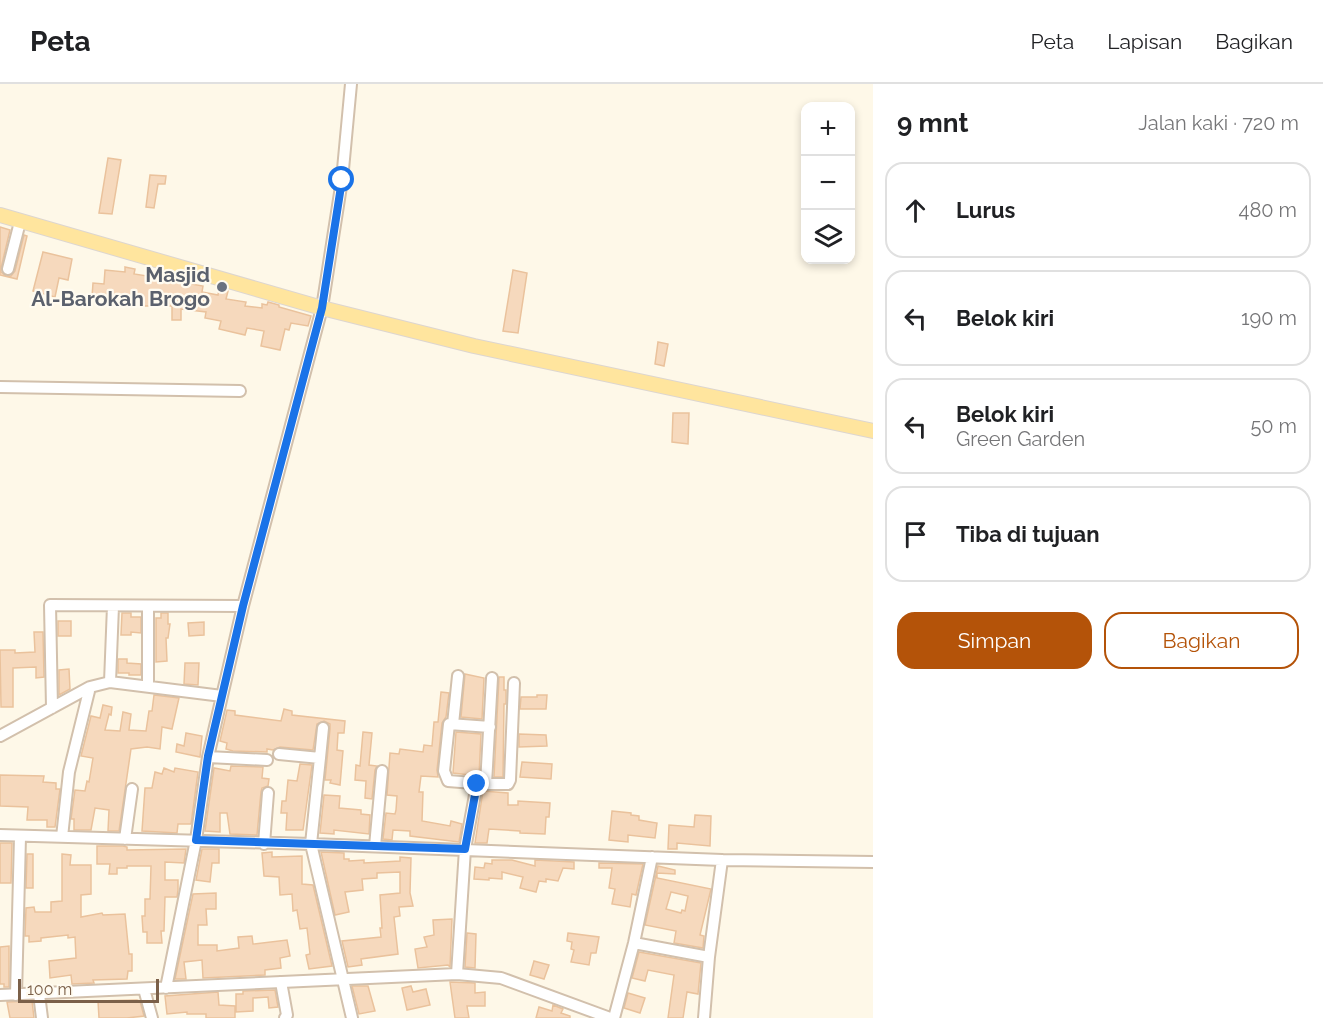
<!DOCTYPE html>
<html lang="id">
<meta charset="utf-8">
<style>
:root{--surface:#fff;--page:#f2f2f2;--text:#202124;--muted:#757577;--line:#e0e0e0;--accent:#b45309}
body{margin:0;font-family:Raleway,sans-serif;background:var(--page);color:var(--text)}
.controls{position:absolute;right:18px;top:18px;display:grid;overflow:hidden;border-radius:12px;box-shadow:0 3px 9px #0003}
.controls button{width:54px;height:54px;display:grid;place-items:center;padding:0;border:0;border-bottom:2px solid var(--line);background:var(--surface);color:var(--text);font:30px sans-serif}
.scale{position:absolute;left:18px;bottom:15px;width:141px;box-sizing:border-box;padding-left:6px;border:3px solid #7b6049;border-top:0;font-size:16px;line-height:21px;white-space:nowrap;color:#7b6049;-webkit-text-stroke:4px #fffbf0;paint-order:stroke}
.stop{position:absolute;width:18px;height:18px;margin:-14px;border:4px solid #1a73e8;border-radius:50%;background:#fff}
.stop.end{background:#1a73e8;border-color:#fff;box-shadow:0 2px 6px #0008}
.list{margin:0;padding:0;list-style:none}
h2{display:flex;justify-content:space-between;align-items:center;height:78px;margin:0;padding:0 24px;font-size:26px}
h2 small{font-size:20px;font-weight:400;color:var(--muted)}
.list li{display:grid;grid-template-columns:39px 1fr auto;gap:18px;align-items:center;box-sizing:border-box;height:96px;margin:0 12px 12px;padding:0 12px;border:2px solid var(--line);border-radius:18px}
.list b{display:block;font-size:22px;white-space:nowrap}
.list p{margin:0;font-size:20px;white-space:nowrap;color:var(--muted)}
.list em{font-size:20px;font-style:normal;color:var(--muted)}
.actions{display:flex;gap:12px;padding:18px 24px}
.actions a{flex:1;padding:14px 0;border:2px solid var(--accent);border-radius:18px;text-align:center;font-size:21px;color:var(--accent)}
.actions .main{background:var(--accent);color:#fff}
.icon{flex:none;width:33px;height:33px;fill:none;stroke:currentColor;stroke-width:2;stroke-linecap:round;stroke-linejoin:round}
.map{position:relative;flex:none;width:873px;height:934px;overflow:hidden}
header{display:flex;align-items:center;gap:36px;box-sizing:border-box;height:84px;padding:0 30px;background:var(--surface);border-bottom:2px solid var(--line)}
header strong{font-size:28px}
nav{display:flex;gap:33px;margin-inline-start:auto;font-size:21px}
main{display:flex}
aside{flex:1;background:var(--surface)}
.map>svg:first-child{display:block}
</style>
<header>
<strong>Peta</strong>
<nav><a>Peta</a><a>Lapisan</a><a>Bagikan</a></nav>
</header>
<main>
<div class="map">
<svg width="873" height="934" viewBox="0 0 873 934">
<rect width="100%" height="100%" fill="#fef8e8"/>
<path fill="#f6d9bd" stroke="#eac29c" stroke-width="1.5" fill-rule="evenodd" d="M108,74l13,2 -9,54 -13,-1z
M150,91l16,1 -1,8h-7l-4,24 -8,-1z
M0,143l10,3 -9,38v4l5,4h5l4,-5 9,-36 3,1 -10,43 -17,-4z
M43,168l29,7 -4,21 -9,-2 -4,19 -22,-6z
M125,183l10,2 -1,5 32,5 2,-6 11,3 -1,3 14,2 -1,3 12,2 -1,6 16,3 1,-6 9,2 -2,8 20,3 -1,4 17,2v-4l5,1 1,-3 11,3v2l32,9 -3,10 -17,-3 -2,7 -4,-1 -5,21 -19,-4 3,-15 -17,-3 -2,7 -26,-6 2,-8 -16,-3 1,-6 -25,-3v11h-9v-14h-30l1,-6 -29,-5v4l-22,-2 1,-14 11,1 1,-14 20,2z
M513,186l14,3 -9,60 -15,-2z
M658,258l10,2 -4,22 -9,-2z
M673,329h16l-1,31 -16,-2z
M122,529h9v4h10v16l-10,-1v3h-10z
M161,529h7v11h2l-2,14h-2l1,23 -11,1v-44h5z
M58,537h13v15h-13z
M204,538v13l-15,1 -1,-13z
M34,548h9l1,45 -8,1v-11l-23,1v39h-12l-1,-57h15v3l20,-1z
M118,575h9v4l14,1v11h-12v-2h-11z
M185,579h14l-1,22 -14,-1z
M69,585l1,20 -11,6v-25z
M465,590l19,4 -2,41 -21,-2z
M499,593h5v13h2v14h-2l-1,73h-9z
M441,608l8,1 -3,24 -4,6 -5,47 1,7 -17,-1 -2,16h4l-1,29 28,5 1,-5 11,3 -3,18 -49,-6v-5l-17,-1 -1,10 -9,-1 3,-26 9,1 1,-4 1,-14 -10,-1 3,-42 9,1 1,-5 23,3 1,-7 8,1 2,-24h4z
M154,611l25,3 -7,31 -10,-2 -2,22 -13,-2 -16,2 -12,82h-11l1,-21 -14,-2 -4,22h-17v-11h-3l4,-29 10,1 2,-10 2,1 4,-24 -12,-2 10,-40 9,2 3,-13 9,2 -1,8 -2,-1 -4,16 15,1 3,-19 8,2 -2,16 17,1 3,-20h3z
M537,611h10l-1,14h-26l1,-12h16z
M284,625l8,2v4l53,6 -1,12h-6l-1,17 6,1 -3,34 -10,-2 1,-3h-6l5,-51v-5l-6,-3 -7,3 -4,26 -33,-3 -7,3 -6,-1v3l-34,-1 -7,-2 1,-6 -7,-2 7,-31 8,1v4l46,6z
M363,648l9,1 -3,32 8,1 -2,4 -3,29 -7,-1 1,-17 -11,-1 1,-15 4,1z
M456,648l25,2 -2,42 -26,-3z
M186,649l16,3 -2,21 -24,-5 1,-8 7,2z
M519,650l27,1 1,11 -28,1z
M522,678l30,2 -1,15 -31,-2z
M300,680l12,1 -9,65h-17l1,-17h-6l1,-12h4l2,-21 9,1z
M231,682l32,1 -1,11 7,1 -1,7 -6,2 -1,4 -4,43 -27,-1 -3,-21h-7v19l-15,-1 9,-63 16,3z
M164,684l10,4 1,-4 23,4 -7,52h-13l-1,9 -35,-2 3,-43h7l3,-16 7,2z
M0,691l44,1 -1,6 13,1v6h4l-5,38h-8v-7h-20l1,-13 -28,-1z
M483,707l25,2v12h10v-4l32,2 -1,14h-3l-1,17 -25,-1v-2l-31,-2 -2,14h-12z
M324,711l16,1 -1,12 22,2v4l9,1 -1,19 -35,-4v4l-14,-1z
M612,727l19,2v2l8,1v4l18,3 -2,15 -27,-3v7l-19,-2z
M695,731l16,1 -1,30 -33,-3v6h-9l1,-24 25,2z
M0,759h12l-1,40h-11z
M97,762h26l4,1v3l59,-1 -2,14 -19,-1v18h13v10l-1,7h-12l-1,34h-3l1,12h-15v-11h-4l-1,-16h3v-17h5l1,-33h-24v2h-10v6h-8l1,-10h-13z
M202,765h17v14h-7l-2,19 -14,-2z
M272,768v5l30,-1v28l11,1 19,81 -23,3 -3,-14 4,-1 -3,-26 -7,1 -3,-19 -4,1 -1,-17 -12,1 -1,-18 -15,-1 -2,-23z
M321,768l23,1v6h5v2l15,-1v3l36,-2v-4l11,1 -1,35 3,13 -14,1 1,9 -6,1 4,37 -37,5 1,6 -14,2 -6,-26 39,-4 -1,-9h2l-2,-33 20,-2v-21l-23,1v5l-15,1 1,11 -18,2 4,20 -14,3z
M27,770h6v34h-7z
M62,770l9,1 -1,10h21v29l-10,1v22l21,-4 1,2 22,-1 4,40h3v17h-4l-1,8 -34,1 1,3 -22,1 -1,-9 -21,3 -1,-17 27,-3 -1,-21 -7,1v-3l-27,3v3l-12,1v-6h-4l1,-28 8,-1 1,5h16v-10l11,-1z
M492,776h20l23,6v-6l39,2v7l-11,-1 -5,13 -12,-2v3l-7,-1 -3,11 -16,-4 3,-11 -21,-5v7l-13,-1v2l-15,-1 1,-12 9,1 1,-5 7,1z
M599,779l44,1 -7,31 -4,-1 -2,13 -18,-3 3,-15 -6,-1 3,-20h-13z
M658,782l17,4v4l-18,-1v5l54,11 -11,46 4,1 -1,12 -29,-5 2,-12 -31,-6zM671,808l17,4 -3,15 -3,-1 -1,3 -15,-4z
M216,809v16h-10l1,16h-9v20h19v6l22,-3 -1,-11 14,-1 1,8 34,-4 3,16 -10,2 1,10 -16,2v5l-62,3 -1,-18 -18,2 2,17h-11l18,-85z
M452,835l-2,48 -2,-2 -30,3 -3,-19 12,-2 -3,-10 10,-2 -1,-15z
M467,849l9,1 -1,34 -10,-1z
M568,849l31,4 -3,16h-5l-2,12 -18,-3 3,-12 -3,-1 1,-7 -5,-1z
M9,862v41h-5v-3h-4v-37z
M639,868l62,11 -3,31 -11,-2 -4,26h-15l6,-43 -26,-5 -3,11 -13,-3z
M534,877l15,4 -5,14 -14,-4z
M450,898l25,1v10l10,-1v14h-18l2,12h-14z
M352,902h16l7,25 -16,3z
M411,902l2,6 13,-3 4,16 -23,5 -5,-22z
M275,906l3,17 -9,1 -1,-11 -15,1v13l-17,1v-18h7v-3z
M218,908l1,13 16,1v12h-29v-4h-19v-2l-20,2 -2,-18z
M628,909l17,5 -5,15 -16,-5z
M137,916l3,1 4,15 -17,2h-28l-1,-17z
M32,917l2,17h-24l-3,-16z
M553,921l10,4 -2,4 9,3v2h-34l3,-11 13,4z"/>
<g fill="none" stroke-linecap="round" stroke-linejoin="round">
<g stroke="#d2c0ac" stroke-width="14">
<path id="minor" d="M8,185l12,-47
M0,303l240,4
M110,598l112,14
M148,602v-80
M52,624l-2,-103 193,1
M453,640l5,-48
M490,643l-41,-3 -5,47 4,10 38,3h22l2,-4 4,-97
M0,652l90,-49 20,-5 3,-76
M279,670l41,4 -9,86 41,174
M208,673l59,3
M320,674l3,-30
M486,700l6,-106
M0,751l311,9 411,16 151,2
M62,753l7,-65 21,-85
M125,755l7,-50
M264,760l4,-51
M375,762l7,-75
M634,859l75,14
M457,890l8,-125 12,-65
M281,898l6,33 -2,3
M166,904l30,-148 12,-83 14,-61 21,-90 79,-298 20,-128 9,-96
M144,905l8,29
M39,910l3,24
M0,911l457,-21 44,4 109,40
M16,911l4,-158
M614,934l20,-75 18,-86
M704,934l5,-61 13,-97"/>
</g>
<g stroke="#ddd6d0" stroke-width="16">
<path id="major" d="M0,131l322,93 152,38 399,85"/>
</g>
<use href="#minor" stroke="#fff" stroke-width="10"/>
<use href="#major" stroke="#ffe59e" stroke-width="14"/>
</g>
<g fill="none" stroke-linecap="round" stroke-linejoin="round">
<path stroke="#1a73e8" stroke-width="8" d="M342,96l-20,128 -79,298 -35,150 -12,84 269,9 12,-65"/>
</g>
<circle fill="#6b7280" stroke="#fffbf0" stroke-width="2" cx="222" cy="203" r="6"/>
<g text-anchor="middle" stroke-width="4.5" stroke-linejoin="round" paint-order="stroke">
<g font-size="21" font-weight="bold" fill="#5b616d" stroke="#fffbf0" text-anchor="end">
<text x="210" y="198">Masjid<tspan x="210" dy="24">Al-Barokah Brogo</tspan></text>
</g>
</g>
</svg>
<div class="controls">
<button>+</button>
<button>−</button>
<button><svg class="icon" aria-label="layers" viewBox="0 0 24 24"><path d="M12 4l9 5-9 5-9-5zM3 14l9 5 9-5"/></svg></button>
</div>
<div class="scale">100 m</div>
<div class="stop" style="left:342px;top:96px"></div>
<div class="stop end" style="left:477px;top:700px"></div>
</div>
<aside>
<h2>9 mnt<small>Jalan kaki · 720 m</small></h2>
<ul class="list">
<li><svg class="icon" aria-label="ahead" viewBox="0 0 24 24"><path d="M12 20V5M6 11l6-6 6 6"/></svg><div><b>Lurus</b></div><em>480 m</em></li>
<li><svg class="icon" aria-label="left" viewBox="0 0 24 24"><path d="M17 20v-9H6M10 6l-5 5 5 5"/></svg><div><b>Belok kiri</b></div><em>190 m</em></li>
<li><svg class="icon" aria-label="left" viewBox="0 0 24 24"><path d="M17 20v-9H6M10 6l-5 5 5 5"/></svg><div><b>Belok kiri</b><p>Green Garden</p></div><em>50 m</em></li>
<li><svg class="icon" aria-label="arrive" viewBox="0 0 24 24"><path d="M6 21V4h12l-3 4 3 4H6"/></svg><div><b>Tiba di tujuan</b></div></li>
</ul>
<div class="actions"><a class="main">Simpan</a><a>Bagikan</a></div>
</aside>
</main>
